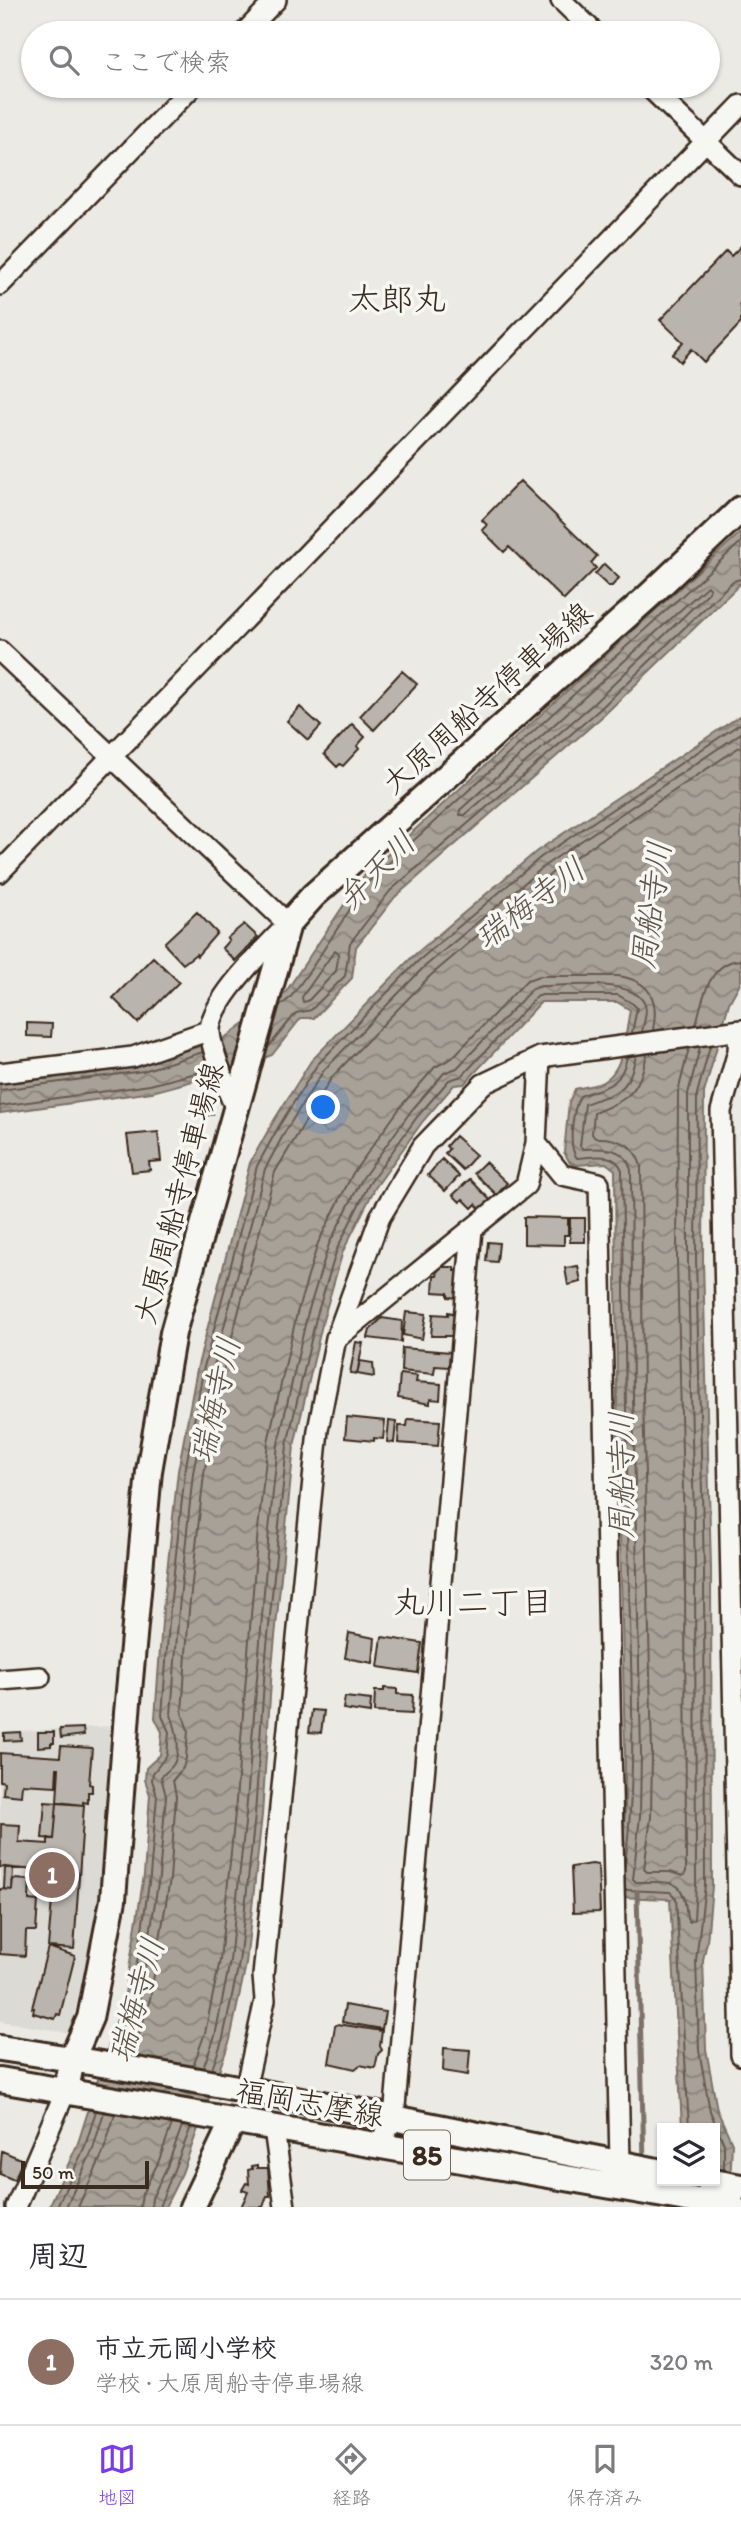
<!DOCTYPE html>
<html lang="ja">
<meta charset="utf-8">
<style>
:root{--surface:#fff;--page:#f7f7f7;--text:#2b2b33;--muted:#7c7c81;--line:#e1e1e2;--accent:#7c3aed}
body{margin:0;font-family:Itim,"Klee One",sans-serif;background:var(--page);color:var(--text)}
.controls{position:absolute;right:21px;bottom:21px;display:grid;overflow:hidden;border-radius:0px;box-shadow:0 2px 5px #0004}
.controls button{width:63px;height:63px;display:grid;place-items:center;padding:0;border:0;border-bottom:2px solid var(--line);background:var(--surface);color:var(--text);font:35px sans-serif}
.scale{position:absolute;left:21px;bottom:18px;width:128px;box-sizing:border-box;padding-left:7px;border:4px solid #3b2a1e;border-top:0;font-size:19px;line-height:24px;white-space:nowrap;color:#3b2a1e;-webkit-text-stroke:5px #f6f6f2;paint-order:stroke}
.you{position:absolute;left:324px;top:1108px;width:24px;height:24px;margin:-18px;border:5px solid #fff;border-radius:50%;background:#1a73e8;box-shadow:0 0 0 10px #1a73e833}
.badge{display:grid;place-items:center;width:46px;height:46px;border-radius:50%;background:var(--accent);color:#fff;font-size:23px;font-weight:700}
.pin{position:absolute;translate:-50% -50%;border:4px solid #fff;box-shadow:0 2px 7px #0006}
.list{margin:0;padding:0;list-style:none}
h2{display:flex;justify-content:space-between;align-items:center;height:91px;margin:0;padding:0 28px;font-size:30px}
h2 small{font-size:23px;font-weight:400;color:var(--muted)}
.list li{display:grid;grid-template-columns:46px 1fr auto;gap:21px;align-items:center;box-sizing:border-box;height:126px;padding:0 28px;border-top:2px solid var(--line)}
.list b{display:block;font-size:26px;white-space:nowrap}
.list p{margin:0;font-size:23px;white-space:nowrap;color:var(--muted)}
.list em{font-size:23px;font-style:normal;color:var(--muted)}
.icon{flex:none;width:38px;height:38px;fill:none;stroke:currentColor;stroke-width:2;stroke-linecap:round;stroke-linejoin:round}
.map{position:relative;flex:none;width:741px;height:2207px;overflow:hidden}
.search{position:absolute;background:var(--surface);box-shadow:0 2px 5px #0004;left:21px;right:21px;top:21px;height:77px;display:flex;align-items:center;gap:18px;box-sizing:border-box;padding:0 24px;border-radius:38px;color:var(--muted);font-size:26px}
.sheet{height:217px;background:var(--surface)}
nav{display:flex;justify-content:space-around;align-items:center;box-sizing:border-box;height:98px;border-top:2px solid var(--line);background:var(--surface);font-size:19px;color:var(--muted)}
nav a{display:grid;justify-items:center;gap:4px}
nav .on{color:var(--accent)}
.map>svg:first-child{display:block}
</style>
<div class="map">
<svg width="741" height="2207" viewBox="0 0 741 2207">
<defs>
<pattern id="water-waves" width="16" height="10" patternUnits="userSpaceOnUse" patternTransform="scale(1.75)"><rect width="16" height="10" fill="#a8a198"/><path d="M0 5q4-4 8 0t8 0" fill="none" stroke="#8a837b"/></pattern>
</defs>
<rect width="100%" height="100%" fill="#ebeae5"/>
<filter id="ink" filterUnits="userSpaceOnUse"><feTurbulence type="fractalNoise" baseFrequency=".0143" numOctaves="2"/><feDisplacementMap in="SourceGraphic" scale="14" xChannelSelector="R" yChannelSelector="G"/><feConvolveMatrix kernelMatrix="1 2 1 2 8 2 1 2 1" color-interpolation-filters="sRGB"/></filter>
<g filter="url(#ink)">
<path fill="#dcdad4" d="M113,1726l-1,53 -12,121 -30,133 -70,-12v-289z"/>
<path fill="url(#water-waves)" stroke="#7c7167" stroke-width="2" d="M741,532v51l-137,132 -209,182 -39,50 -4,31 -38,40h-13l-29,37 -42,16 -78,21 -152,21v-30l142,-19 81,-25 62,-46 77,-115z
M741,715v266l-12,22 -25,90 -1,167 8,308 1,318 -5,56 -4,18 3,89 11,61 15,33 -3,64h-43l-1,-26h30v-53h-33l-12,-229 -53,-2 1,-31 7,-51v-63l-8,-355 -2,-227 -9,-7 -30,2 -6,-2 -6,-11 5,-50 6,-13c8,-2 16,-3 23,-5 27,-9 27,-50 32,-74l-13,-8h-76l-77,82 -10,1 -31,36 -48,67 -32,63 -20,69 -29,126 -22,221 -10,148 -16,149 -16,76 -48,133 -17,34h-116l29,-64 47,-149 19,-119 6,-80 -5,-15 1,-12 14,-13 2,-23 -7,-14 8,-110 15,-137 19,-102 53,-206 23,-41 38,-61 101,-104 125,-106z"/>
<g fill="none" stroke-linecap="round" stroke-linejoin="round">
<path stroke="#675a4f" stroke-width="2" d="M707,586l3,2 -1,4 -116,112 -128,111h-5v-5z
M335,950l4,3 -3,18 -28,30 -5,1 -1,-5z
M280,1006l10,-8 21,-29 56,-86 374,-341
M696,1025c6,-25 13,-64 45,-65
M710,1046l-13,48 -1,166 8,308 1,317 -9,76 3,89 11,61 14,33v26
M267,1049l29,-36 15,-3 34,-34 5,-33 40,-52 209,-181 134,-129 8,-2
M647,1054c-9,40 -17,44 -53,59l-2,21 3,4c21,-1 40,6 46,28l2,230 9,356 -1,65 -7,52 3,3h23l13,4 3,-4 -1,-304 -8,-308 1,-168 11,-44
M636,1056c-9,39 -18,35 -51,48l-5,42 3,3c20,-1 42,-3 48,21l2,227 8,355 -1,64 -7,63 3,3c39,1 48,-6 51,37l3,3 4,-3 2,-34 -1,-317 -7,-307v-167l12,-47
M0,1090l143,-19 60,-19
M0,1106l150,-21 58,-15
M625,1865c12,-93 6,-187 4,-281 -3,-138 -5,-276 -7,-414 -8,-19 -28,-13 -45,-12 -10,-11 -4,-49 3,-62 25,-10 40,-7 47,-39
M626,1890l44,2 6,6 13,230
M114,2052l18,-56 18,-120 7,-80 -5,-16 1,-7 14,-18 2,-23 -7,-16 8,-108 15,-136 18,-101 54,-205 22,-40 38,-61 100,-103 124,-105 200,-134
M123,2054l17,-57 19,-120 7,-81 -5,-19c4,-4 9,-8 12,-12 9,-14 3,-37 -2,-50l8,-106 14,-136 19,-100 53,-204 21,-39 38,-60 99,-102 124,-104 194,-131
M133,2055l17,-56 20,-120 6,-83 -3,-16 10,-12 3,-10 2,-28 -6,-17 7,-103 15,-136 18,-99 53,-203 57,-95 98,-101 123,-104 188,-126
M193,2066l12,-33 15,-73 15,-147 23,-284 10,-87 29,-129 21,-70 35,-70 49,-68 33,-38 17,-9 75,-78 13,-4h78c33,5 41,24 35,54
M203,2068l12,-32 15,-75 16,-147 23,-284 9,-86 29,-128 22,-72 33,-65 49,-68 33,-38 13,-5 75,-79 10,-3c24,0 93,-9 103,19 3,8 -2,19 -3,27
M212,2069l11,-31 16,-75 16,-148 10,-149 22,-221 29,-127 21,-69 32,-65 48,-67 32,-37 13,-4 74,-79 6,-2h76l15,9 4,4 -5,25
M57,2207l28,-61 11,-35
M66,2207l27,-58 11,-37
M78,2207l25,-54 12,-39
M140,2207l2,-13 16,-31 14,-39
M151,2207l1,-9 15,-31 15,-41
M159,2207l32,-80"/>
<path stroke="#7c7167" stroke-width="5" d="M637,1892l7,270"/>
</g>
<path fill="#bab4ae" stroke="#3b2a1e" stroke-width="2" d="M741,246v56l-2,3 2,2v16l-37,39 -13,-13 -11,13 -8,-8 11,-12 -23,-22 66,-69 5,5z
M520,481l77,75 -6,7 5,5 -32,32 -55,-53 -5,5 -22,-22 5,-5 -5,-5z
M604,564l15,14 -7,8h-4l-13,-12z
M402,671l15,13 -43,46 -14,-14z
M300,707l21,19 -13,14 -21,-19z
M352,724l13,13 -8,9 2,3 -16,17 -3,-2 -3,3 -13,-13z
M197,912l20,21 -20,23 -1,-2 -13,10 -17,-18 -1,-4z
M244,924l14,13 -23,24 -13,-13 7,-8 -2,-2z
M153,957l26,25 -41,41 -25,-25z
M27,1023l25,1 -1,13 -24,-1z
M212,1101l1,13 -11,3 -1,-15z
M158,1132l3,29 -12,1 1,8 -18,2 -5,-37z
M455,1136l21,19 -13,15 -18,-17 4,-4 -3,-3z
M442,1159l17,17 -14,15 -17,-16z
M485,1162l22,21 -10,12 -23,-22z
M470,1179l23,24 -11,9 -6,-8 -4,4 -9,-9 -3,3 -7,-7z
M524,1217l44,1v17h-4v10l-40,-1z
M570,1218h15v24h-15z
M488,1242l11,1 -2,19 -11,-1z
M578,1266l3,16 -13,3 -3,-17z
M441,1267h13v4h6l-1,27 -11,-1v-4l-15,-1 1,-16h3l1,-6z
M406,1312l20,2 -4,25 -19,-4z
M448,1312l9,2 -2,22h-24l2,-22 15,1z
M382,1318l20,3 -1,21 -33,-4 2,-8z
M356,1342l7,1 -6,31 -7,-1z
M402,1348l48,4 -1,15 -14,-1 -1,8 -33,-3z
M360,1361l13,2 1,14 -17,-3z
M400,1374l17,2 -1,6 25,2 -1,16 -10,-1v5l-32,-6z
M347,1417l38,4 -2,18 -9,-1v3l-29,-3z
M408,1419l32,2 -2,25 -40,-3 1,-17h8z
M389,1421l7,1 -2,21 -7,-1z
M349,1633l26,5 -2,25 -28,-5z
M382,1637l40,6 -4,30 -40,-6z
M384,1688l13,1v5l16,1 -1,19 -38,-2 1,-21h9z
M345,1697l26,3 -1,13 -27,-4z
M312,1710l12,1 -3,22 -12,-1z
M83,1728l1,7 -23,3 -1,-9z
M20,1732l1,8 -17,1v-8z
M38,1732h16v11h-3v3l-13,1z
M61,1746l31,2 -3,36 3,1v7h-4v11l-5,-1v3l-26,-3 2,-34h-2l-1,18 -34,-2 -1,12 -18,-2 1,-12 -4,-1v-28l60,4z
M45,1802l12,1 -3,36 -12,-1z
M57,1803l27,2 -10,144 -26,-2 8,-94h-5l-1,18 -50,-4 1,-43 19,1 -1,17 29,2v-6l6,1z
M592,1864l6,1 2,47 -27,1 -2,-46z
M5,1867l8,1 -1,22 -8,-1z
M13,1879l17,1 -1,20 9,1 -2,30h-10l-1,25 -25,-2v-65l12,1z
M48,1947l27,9 -15,59 -3,-1 -2,5 -22,-6 1,-5h-2z
M345,2005l40,7 -3,17 -40,-7z
M338,2024l44,7 -2,15 2,4 -4,4 -3,14 -15,-3 -5,4 -26,-6 6,-37z
M444,2048l26,2 -2,25 -25,-4z
M2,2151l21,9 -9,20 -14,-6z
M257,2165v3h11l2,28h-3l-4,11h-22l7,-15 -6,-2 4,-7 3,1 -1,-14 4,-1 -1,-3z"/>
<g fill="none" stroke-linecap="round" stroke-linejoin="round">
<g stroke="#3b2a1e" stroke-width="24">
<path id="minor" d="M561,0l34,33
M244,33l32,-33
M648,86l93,89
M0,285l193,-199
M0,651l288,273c-22,24 -75,73 -78,105 -1,15 18,63 25,78
M0,872l741,-767
M739,1032l-1,19 -17,60 20,944
M0,1073l133,-16 77,-27
M536,1143l26,32 37,8 21,980
M337,1338l189,-153 10,-42 4,-86
M0,1680l40,-3
M245,2090l20,-90 -2,-24 55,-546 18,-92 44,-121 43,-71 60,-62 57,-27 201,-27
M274,2129l11,78
M377,2147l17,-29 78,-889
M16,2207l50,-117"/>
</g>
<g stroke="#3b2a1e" stroke-width="30">
<path id="major" d="M0,2048c222,33 442,80 662,124
M0,2080l733,127
M66,2090l6,-31 18,-41 23,-118 14,-187 22,-242 24,-138 115,-409 25,-28 337,-301 91,-86
M708,2181l33,6
M192,2207l41,-86"/>
</g>
<use href="#minor" stroke="#f6f6f2" stroke-width="19"/>
<use href="#major" stroke="#f6f6f2" stroke-width="24"/>
</g>
</g>
<g text-anchor="middle" stroke-width="7" stroke-linejoin="round" paint-order="stroke">
<rect fill="#f6f6f2" stroke="#73675e" stroke-width="2" x="404" y="2130.5" width="46" height="49" rx="5"/>
<g font-size="28" font-weight="bold" fill="#3b2a1e">
<text x="427" y="2165">85</text>
</g>
<g font-size="30" fill="#3b2a1e" stroke="#f6f6f2">
<text transform="translate(487 698) rotate(-42)" y="10">大原周船寺停車場線</text>
<text transform="translate(179 1193) rotate(-75)" y="10">大原周船寺停車場線</text>
<text transform="translate(310 2103) rotate(10)" y="10">福岡志摩線</text>
</g>
<g font-size="32" font-style="italic" fill="#615449" stroke="#f6f6f2">
<text transform="translate(376 870) rotate(-45)" y="11">弁天川</text>
<text transform="translate(530 903) rotate(-37)" y="11">瑞梅寺川</text>
<text transform="translate(651 905) rotate(-82)" y="11">周船寺川</text>
<text transform="translate(215 1400) rotate(-77)" y="11">瑞梅寺川</text>
<text transform="translate(621 1475) rotate(-90)" y="11">周船寺川</text>
<text transform="translate(136 2000) rotate(-74)" y="11">瑞梅寺川</text>
</g>
<g font-size="32" fill="#3b2a1e" stroke="#f6f6f2">
<text x="473" y="1613">丸川二丁目</text>
</g>
<g font-size="33" fill="#3b2a1e" stroke="#f6f6f2">
<text x="397" y="310">太郎丸</text>
</g>
</g>
</svg>
<div class="controls">
<button><svg class="icon" aria-label="layers" viewBox="0 0 24 24"><path d="M12 4l9 5-9 5-9-5zM3 14l9 5 9-5"/></svg></button>
</div>
<div class="scale">50 m</div>
<div class="you"></div>
<div class="pin badge" style="left:52px;top:1875px;background:#8d6e63">1</div>
<div class="search"><svg class="icon" aria-label="search" viewBox="0 0 24 24"><circle cx="10" cy="10" r="6"/><path d="M15 15l6 6"/></svg>ここで検索</div>
</div>
<section class="sheet">
<h2>周辺<small></small></h2>
<ul class="list">
<li><span class="badge" style="background:#8d6e63">1</span><div><b>市立元岡小学校</b><p>学校 · 大原周船寺停車場線</p></div><em>320 m</em></li>
</ul>
</section>
<nav>
<a class="on"><svg class="icon" aria-label="map" viewBox="0 0 24 24"><path d="M3 6l6-2 6 2 6-2v14l-6 2-6-2-6 2zM9 4v14M15 6v14"/></svg>地図</a>
<a><svg class="icon" aria-label="directions" viewBox="0 0 24 24"><path d="M12 3l9 9-9 9-9-9zM9 14v-3h6M13 9l2 2-2 2"/></svg>経路</a>
<a><svg class="icon" aria-label="saved" viewBox="0 0 24 24"><path d="M7 4h10v16l-5-4-5 4z"/></svg>保存済み</a>
</nav>
